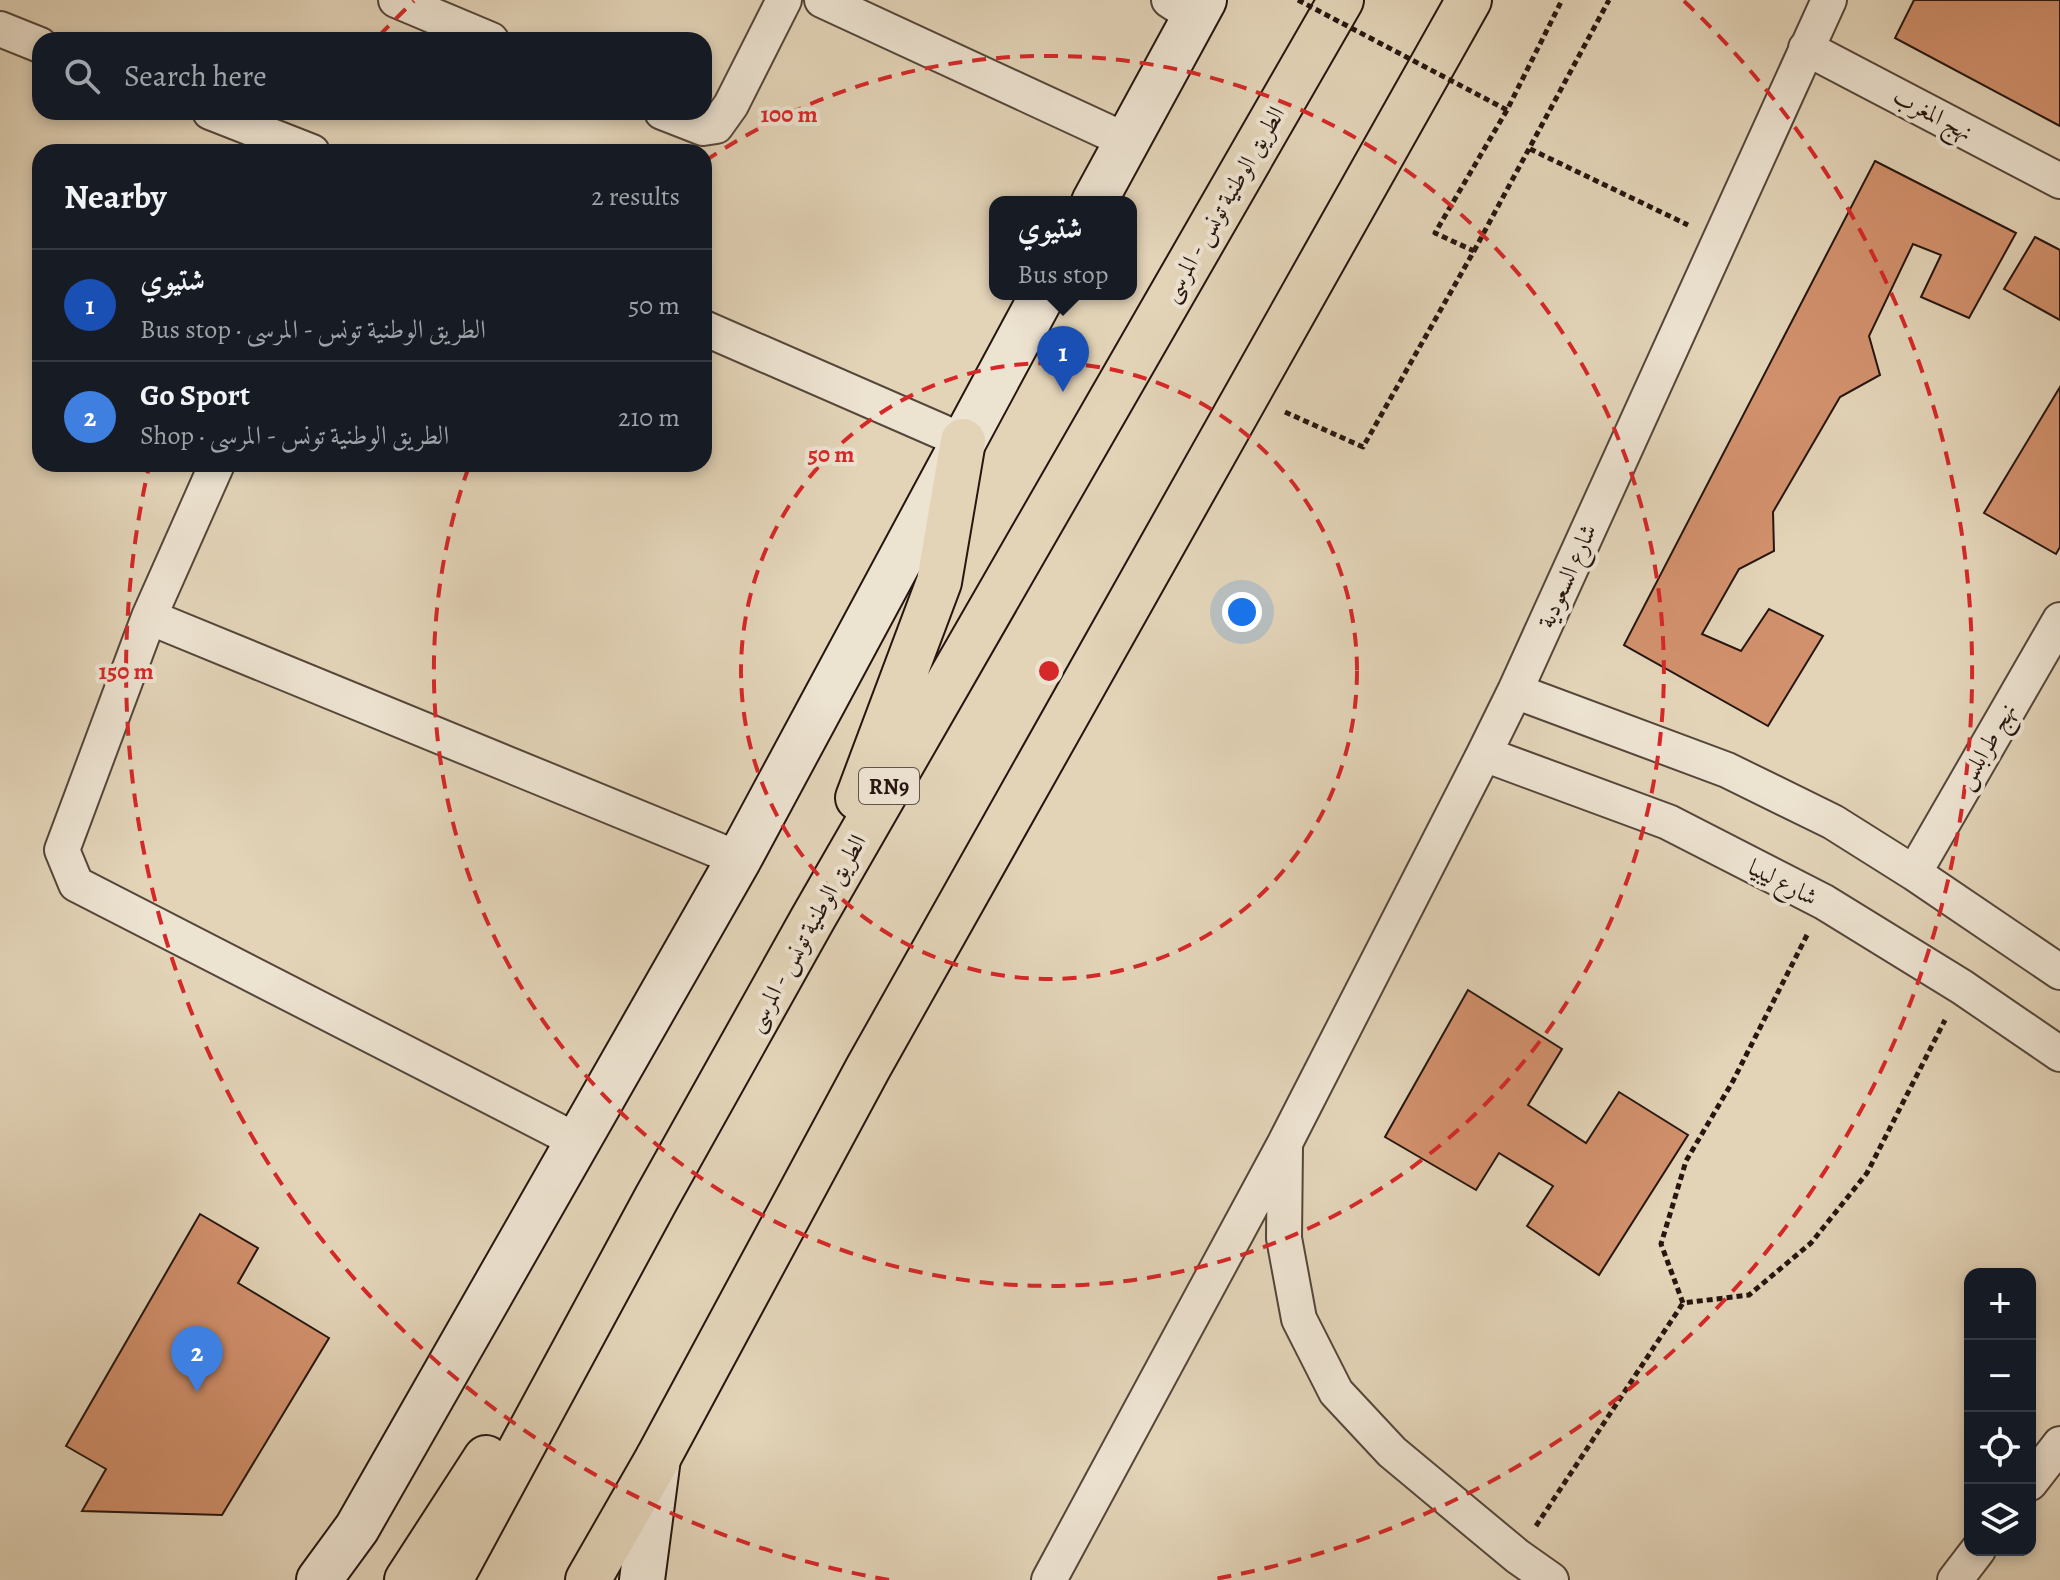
<!DOCTYPE html>
<meta charset="utf-8">
<style>
:root{--surface:#171b24;--page:#242831;--text:#f1f3f6;--muted:#9ea1a6;--line:#363941;--accent:#8c9099}
body{margin:0;font-family:Alegreya,Amiri,serif;background:var(--page);color:var(--text)}
.controls{position:absolute;right:24px;bottom:24px;display:grid;overflow:hidden;border-radius:16px;box-shadow:0 4px 12px #0003}
.controls button{width:72px;height:72px;display:grid;place-items:center;padding:0;border:0;border-bottom:2px solid var(--line);background:var(--surface);color:var(--text);font:40px sans-serif}
.you{position:absolute;left:1242px;top:612px;width:28px;height:28px;margin:-20px;border:6px solid #fff;border-radius:50%;background:#1a73e8;box-shadow:0 0 0 12px #1a73e833}
.badge{display:grid;place-items:center;width:52px;height:52px;border-radius:50%;background:var(--accent);color:#fff;font-size:26px;font-weight:700}
.pin{position:absolute;translate:-50% -66px;filter:drop-shadow(0 2px 4px #0008)}
.pin::after{content:'';position:absolute;top:42px;width:28px;height:24px;background:inherit;clip-path:polygon(0 0,100% 0,50% 100%)}
.popup{position:absolute;left:989px;top:196px;width:148px;height:104px;box-sizing:border-box;display:grid;place-content:center;border-radius:16px;background:var(--surface);filter:drop-shadow(0 2px 6px #0005);font-size:26px;white-space:nowrap;color:var(--muted)}
.popup b{font-size:30px;color:var(--text)}
.popup::after{content:'';position:absolute;left:50%;top:100%;margin-left:-16px;border:16px solid transparent;border-top-color:var(--surface)}
.list{margin:0;padding:0;list-style:none}
h2{display:flex;justify-content:space-between;align-items:center;height:104px;margin:0;padding:0 32px;font-size:34px}
h2 small{font-size:26px;font-weight:400;color:var(--muted)}
.list li{display:grid;grid-template-columns:52px 1fr auto;gap:24px;align-items:center;box-sizing:border-box;height:112px;padding:0 32px;border-top:2px solid var(--line)}
.list b{display:block;font-size:30px;white-space:nowrap}
.list p{margin:0;font-size:26px;white-space:nowrap;color:var(--muted)}
.list em{font-size:26px;font-style:normal;color:var(--muted)}
.icon{flex:none;width:44px;height:44px;fill:none;stroke:currentColor;stroke-width:2;stroke-linecap:round;stroke-linejoin:round}
.map{position:relative;flex:none;width:2060px;height:1580px;overflow:hidden}
.search{position:absolute;background:var(--surface);box-shadow:0 4px 12px #0003;left:32px;top:32px;width:680px;height:88px;display:flex;align-items:center;gap:20px;box-sizing:border-box;padding:0 28px;border-radius:24px;color:var(--muted);font-size:30px}
.panel{position:absolute;background:var(--surface);box-shadow:0 4px 12px #0003;left:32px;top:144px;width:680px;height:328px;border-radius:24px}
.map>svg:first-child{display:block}
</style>
<div class="map">
<svg width="2060" height="1580" viewBox="0 0 2060 1580">
<rect width="100%" height="100%" fill="#e3d4b8"/>
<filter id="stains"><feTurbulence type="fractalNoise" baseFrequency=".0025" numOctaves="4"/><feColorMatrix values="0 0 0 0 .2 0 0 0 0 .09 0 0 0 0 .02 0 0 0 .5 -.17"/></filter>
<radialGradient id="worn" r=".72"><stop offset=".6" stop-color="#630" stop-opacity="0"/><stop offset="1" stop-color="#630" stop-opacity=".3"/></radialGradient>
<path fill="#d2916d" stroke="#261610" stroke-width="2" d="M1914,0h146v126l-165,-88z
M1875,161l141,72 -47,85 -48,-21 20,-42 -28,-11 -44,92 11,39 -40,22 -67,115 1,39 -35,18 -37,65 39,17 28,-42 54,27 -55,90 -144,-81z
M2035,237l25,13v70l-56,-31z
M2060,387v160l-4,7 -72,-41z
M1468,990l94,59 -34,56 58,38 33,-51 69,43 -89,140 -72,-49 26,-40 -54,-33 -23,37 -91,-53z
M200,1214l58,34 -20,35 91,55 -107,177 -140,-4 24,-42 -40,-23z"/>
<g fill="none" stroke-linecap="round" stroke-linejoin="round">
<g stroke="#55463a" stroke-width="38">
<path id="street" d="M396,0l95,40
M822,0l305,141
M1169,0l26,17
M0,29l40,16
M1806,48l254,133
M210,112l102,40
M662,112l41,16 13,-2 15,-21 53,-105
M704,328l259,113
M217,464l-68,153 -87,233 14,34 501,257
M149,617l590,242
M1515,691l212,79 106,52 81,51 146,99
M1484,754l184,68 156,80 138,85 98,67
M1914,873l146,-253
M1285,1147l-1,91 15,81 37,73 56,60 125,104 34,24
M2030,1483l30,-39
M1049,1580l236,-437 199,-389 31,-63 314,-691
M1955,1580l23,-30"/>
</g>
<g stroke="#261610" stroke-width="48">
<path id="secondary" d="M1094,202l110,-202
M319,1580l38,-52 382,-669 304,-565
M642,1580l16,-122"/>
</g>
<g stroke="#261610" stroke-width="48">
<path id="highway" d="M858,798l81,-216 24,-141
M407,1580l79,-122
M450,1580l206,-381 156,-279 529,-920
M588,1580l70,-122 210,-390 601,-1068"/>
</g>
<path stroke="#261610" stroke-width="5" stroke-dasharray="6 4" stroke-linecap="butt" d="M1530,149l158,76
M1474,251l135,-251
M1285,412l78,35 111,-196 -39,-18 72,-123 55,-110
M1807,935l-74,146 -47,80 -25,83 22,59 66,-8 62,-52 56,-70 78,-153
M1536,1526l147,-223"/>
<use href="#street" stroke="#ede3d1" stroke-width="34"/>
<use href="#secondary" stroke="#ede3d1" stroke-width="44"/>
<use href="#highway" stroke="#e3d4b8" stroke-width="44"/>
<path stroke="#261610" stroke-width="5" stroke-dasharray="6 4" stroke-linecap="butt" d="M1298,0l209,110"/>
</g>
<g fill="none" stroke="#d62828" stroke-width="4" stroke-dasharray="14 10">
<circle cx="1049" cy="671" r="308"/>
<path d="M705 161A615 615 0 1 1 469 466"/>
<path d="M889 1580A923 923 0 0 1 148 471M379 36A923 923 0 0 1 414 1M1684 1A923 923 0 0 1 1209 1580"/>
</g>
<g text-anchor="middle" stroke-width="8" stroke-linejoin="round" paint-order="stroke">
<rect fill="#ede3d1" stroke="#62544a" stroke-width="2" x="859" y="768" width="60" height="36" rx="6"/>
<g font-size="22" font-weight="bold" fill="#261610">
<text x="889" y="794">RN9</text>
</g>
<g font-size="24" fill="#261610" stroke="#ede3d1">
<text transform="translate(1933 114) rotate(28)" y="8">نهج المغرب</text>
<text transform="translate(1223 204) rotate(-60)" y="8">الطريق الوطنية تونس - المرسى</text>
<text transform="translate(1567 576) rotate(-66)" y="8">شارع السعودية</text>
<text transform="translate(1986 746) rotate(-60)" y="8">نهج طرابلس</text>
<text transform="translate(1783 882) rotate(27)" y="8">شارع ليبيا</text>
<text transform="translate(806 933) rotate(-61)" y="8">الطريق الوطنية تونس - المرسى</text>
</g>
</g>
<circle cx="1049" cy="671" r="12" fill="#d62828" stroke="#ede3d1" stroke-width="4"/>
<g font-size="24" text-anchor="middle" font-weight="bold" fill="#d62828" stroke="#ede3d1" stroke-width="8" stroke-linejoin="round" paint-order="stroke">
<text x="789" y="122">100 m</text>
<text x="831" y="462">50 m</text>
<text x="126" y="679">150 m</text>
</g>
<rect width="100%" height="100%" filter="url(#stains)"/>
<rect width="100%" height="100%" fill="url(#worn)"/>
</svg>
<div class="controls">
<button>+</button>
<button>−</button>
<button><svg class="icon" aria-label="locate" viewBox="0 0 24 24"><circle cx="12" cy="12" r="6"/><path d="M12 2v4M12 18v4M2 12h4M18 12h4"/></svg></button>
<button><svg class="icon" aria-label="layers" viewBox="0 0 24 24"><path d="M12 4l9 5-9 5-9-5zM3 14l9 5 9-5"/></svg></button>
</div>
<div class="you"></div>
<div class="pin badge" style="left:1063px;top:392px;background:#1a4fb4">1</div>
<div class="popup"><b>شتيوي</b>Bus stop</div>
<div class="pin badge" style="left:197px;top:1392px;background:#3f7fe0">2</div>
<div class="search"><svg class="icon" aria-label="search" viewBox="0 0 24 24"><circle cx="10" cy="10" r="6"/><path d="M15 15l6 6"/></svg>Search here</div>
<section class="panel">
<h2>Nearby<small>2 results</small></h2>
<ul class="list">
<li><span class="badge" style="background:#1a4fb4">1</span><div><b>شتيوي</b><p>Bus stop · الطريق الوطنية تونس - المرسى</p></div><em>50 m</em></li>
<li><span class="badge" style="background:#3f7fe0">2</span><div><b>Go Sport</b><p>Shop · الطريق الوطنية تونس - المرسى</p></div><em>210 m</em></li>
</ul>
</section>
</div>
